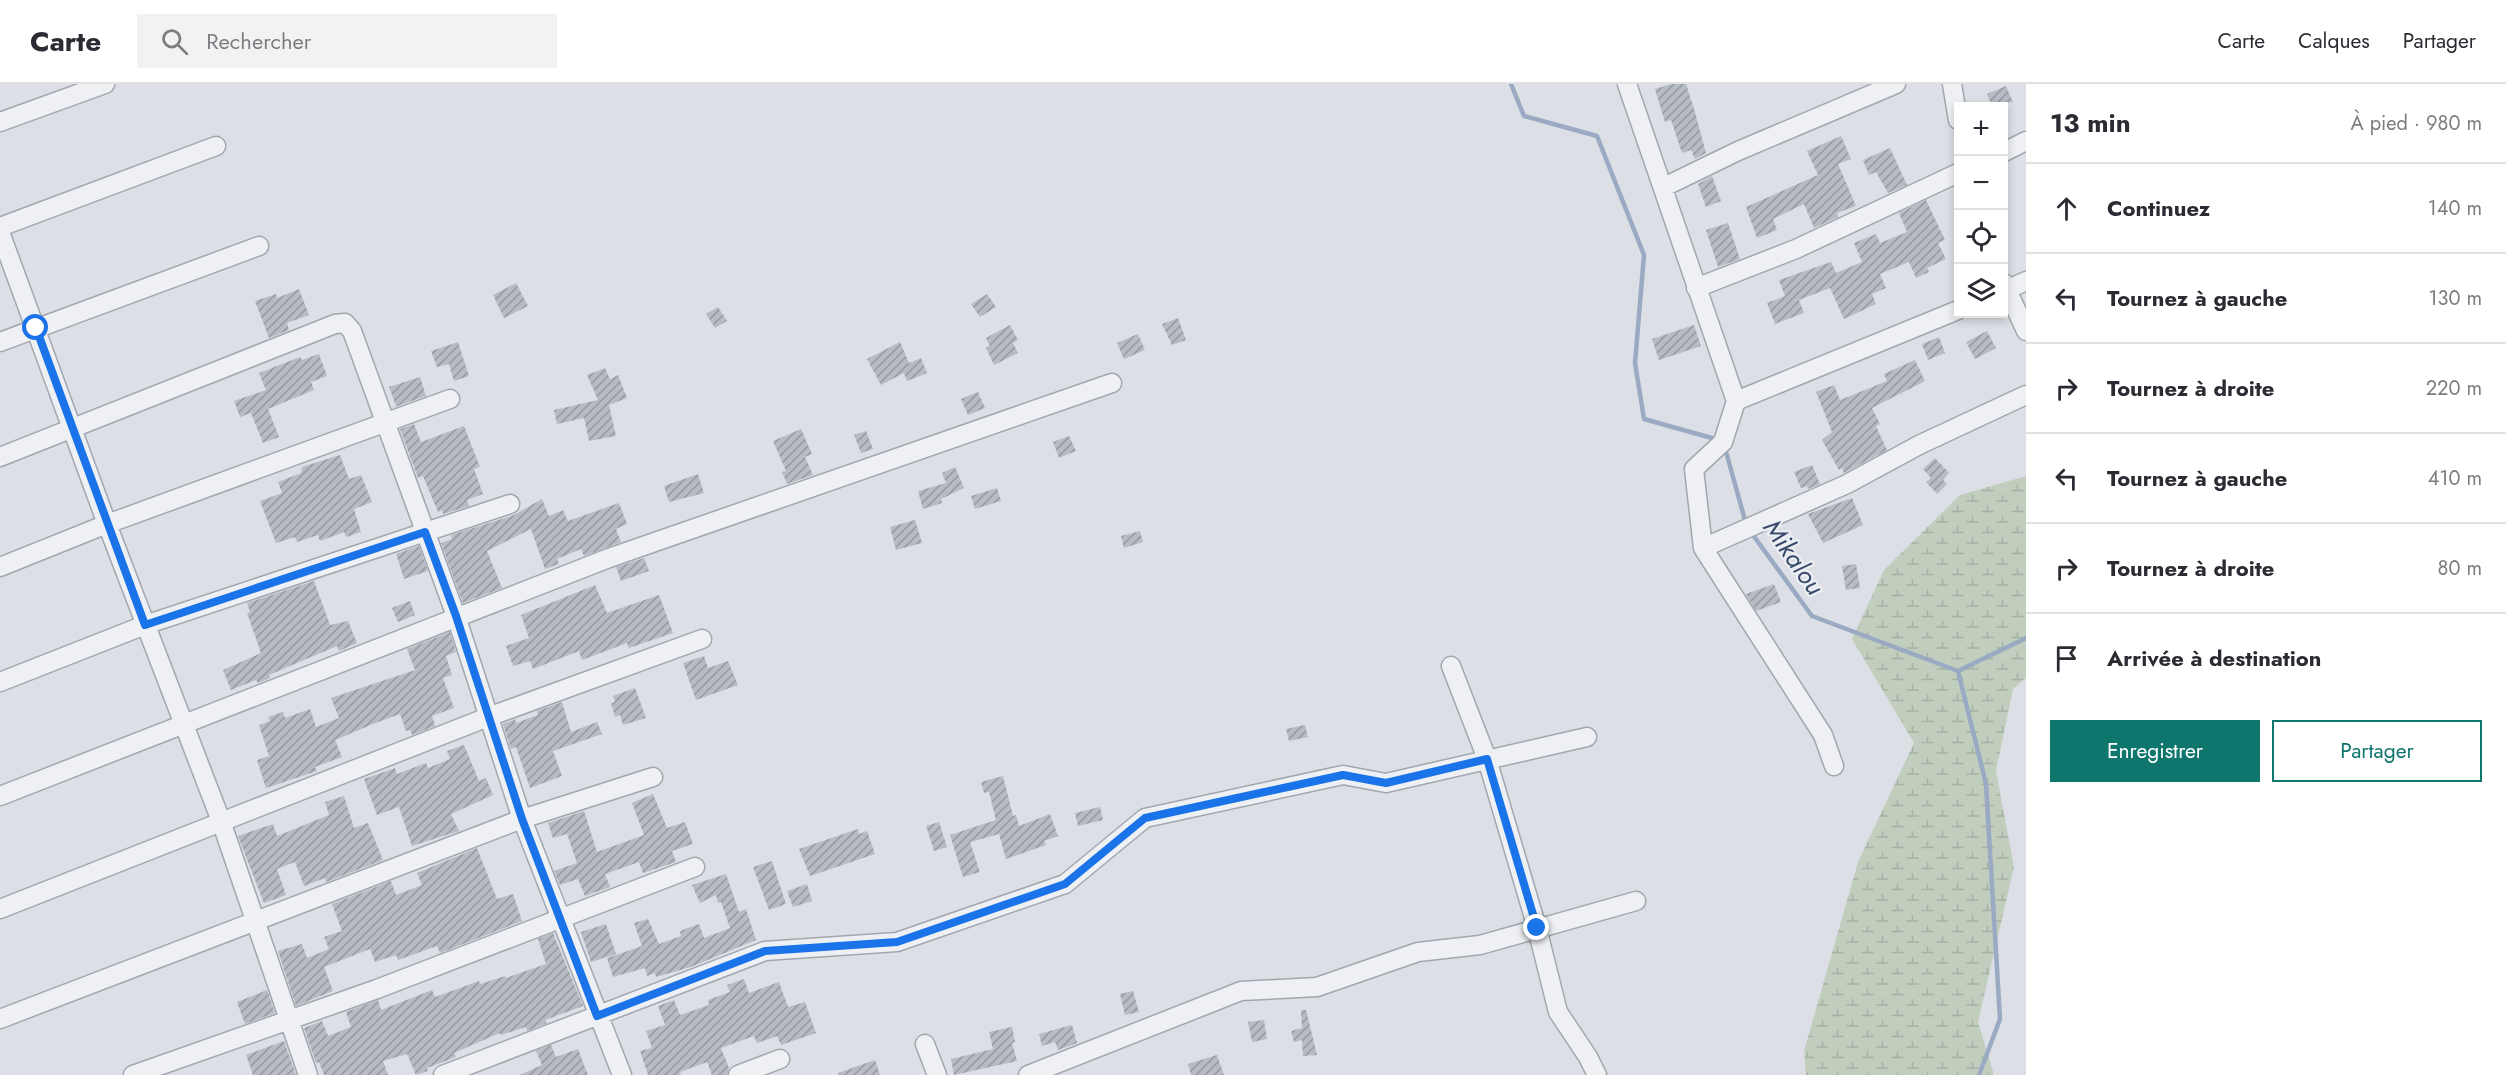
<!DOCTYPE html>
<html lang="fr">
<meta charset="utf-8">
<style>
:root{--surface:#fff;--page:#f2f2f3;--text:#2b2b33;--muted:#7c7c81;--line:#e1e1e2;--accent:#0f766e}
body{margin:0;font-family:Jost,sans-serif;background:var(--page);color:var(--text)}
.controls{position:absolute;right:18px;top:18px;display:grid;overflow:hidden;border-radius:0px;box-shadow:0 3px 9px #0003}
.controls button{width:54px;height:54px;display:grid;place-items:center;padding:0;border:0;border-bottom:2px solid var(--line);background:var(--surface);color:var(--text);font:30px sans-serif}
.stop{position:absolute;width:18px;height:18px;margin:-14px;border:4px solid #1a73e8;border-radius:50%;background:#fff}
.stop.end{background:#1a73e8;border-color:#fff;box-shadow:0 2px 6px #0008}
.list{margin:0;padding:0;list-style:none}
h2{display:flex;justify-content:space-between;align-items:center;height:78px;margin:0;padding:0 24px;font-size:26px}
h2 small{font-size:20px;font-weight:400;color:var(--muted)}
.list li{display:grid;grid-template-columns:39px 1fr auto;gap:18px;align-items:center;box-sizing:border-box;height:90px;padding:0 24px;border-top:2px solid var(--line)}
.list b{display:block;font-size:22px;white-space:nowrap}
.list em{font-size:20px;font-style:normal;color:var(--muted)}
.actions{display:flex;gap:12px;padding:18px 24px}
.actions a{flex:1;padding:14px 0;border:2px solid var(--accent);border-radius:0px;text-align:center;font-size:21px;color:var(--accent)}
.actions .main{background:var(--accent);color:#fff}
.icon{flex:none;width:33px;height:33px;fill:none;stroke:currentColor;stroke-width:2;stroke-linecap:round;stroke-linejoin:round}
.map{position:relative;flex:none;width:2026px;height:991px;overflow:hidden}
header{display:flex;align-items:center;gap:36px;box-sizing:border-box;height:84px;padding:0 30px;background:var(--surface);border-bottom:2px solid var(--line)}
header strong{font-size:28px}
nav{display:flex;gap:33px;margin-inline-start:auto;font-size:21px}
.search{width:420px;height:54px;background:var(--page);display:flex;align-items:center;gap:15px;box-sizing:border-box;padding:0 21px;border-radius:0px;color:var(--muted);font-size:22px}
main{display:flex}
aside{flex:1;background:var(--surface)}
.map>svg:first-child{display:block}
</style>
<header>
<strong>Carte</strong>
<div class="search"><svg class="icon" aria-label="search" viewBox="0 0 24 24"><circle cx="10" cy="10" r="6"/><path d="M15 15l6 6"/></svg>Rechercher</div>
<nav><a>Carte</a><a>Calques</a><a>Partager</a></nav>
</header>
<main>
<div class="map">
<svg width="2026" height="991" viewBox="0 0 2026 991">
<defs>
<pattern id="wetland-marsh" width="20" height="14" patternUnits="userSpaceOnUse" patternTransform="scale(1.5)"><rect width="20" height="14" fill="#c1cebe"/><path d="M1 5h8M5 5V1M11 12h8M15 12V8" fill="none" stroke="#a6b1a4"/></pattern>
<pattern id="building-hatch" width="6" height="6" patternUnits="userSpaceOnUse" patternTransform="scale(1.5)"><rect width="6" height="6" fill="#b7bbc4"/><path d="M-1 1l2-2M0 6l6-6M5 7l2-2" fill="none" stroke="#9598a0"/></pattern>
</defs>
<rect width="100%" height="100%" fill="#dcdfe5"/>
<path fill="url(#wetland-marsh)" d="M2026,392v202l-13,11 -17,82 18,96 -36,155 16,53h-188l-2,-24 54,-189 56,-119 -62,-104 32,-69 76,-75z"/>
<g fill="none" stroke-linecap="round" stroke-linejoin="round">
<path stroke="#9aaac2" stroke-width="4.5" d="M1511,0l13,32 73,20 47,119 -9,108 9,56 75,21
M1725,364l21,76
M1750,447l62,85 146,55
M1958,587l28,113 14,235 -21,56
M1958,587l68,-33"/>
</g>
<path fill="url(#building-hatch)" d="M1671,0h15l9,28 11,41 -11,6 -4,-9 -9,3 -11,-33 -6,2 -10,-33z
M2006,2l7,16 -21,4 -5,-12z
M1841,52l10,23 -13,5 18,42 -19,7 1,4 -24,11 -10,-24 -31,15 4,11 -20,8 -11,-31 72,-32 -11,-24z
M1890,64l17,37 -19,8 -12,-21 -7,3 -6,-15z
M1712,92l9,25 -15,6 -8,-23z
M1926,116l19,40 -7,3 8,16 -19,9 2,4 -13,6 -7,-16 -29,12 6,14 -14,6 4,10 -32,15 -14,-31 -31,12 5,13 -29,11 -8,-21 18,-7 -6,-16 52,-18 5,11 26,-11 -8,-19 22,-9 4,9 27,-11 -8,-19z
M1728,139l12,36 -22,8 -12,-37z
M516,199l12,23 -24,12 -11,-23z
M299,205l10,26 -22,8 2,7 -20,8 -14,-37 21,-7 1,4z
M987,210l9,13 -16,10 -9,-13z
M718,223l9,14 -12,7 -9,-14z
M1178,234l8,22 -14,5 -10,-21z
M1010,241l8,15 -5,3 5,10 -24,12 -8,-17 4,-2 -4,-8z
M1694,241l7,21 -42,14 -7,-21z
M1987,247l9,17 -21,11 -9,-17z
M1138,250l7,16 -21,9 -7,-16z
M1939,253l6,16 -17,7 -6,-16z
M458,258l11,34 -15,5 -5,-17 -12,3 -6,-16z
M900,258l9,21 12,-5 6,15 -20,8 -3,-8 -23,12 -14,-26z
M319,270l8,22 -16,6 3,8 -46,19 11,28 -16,6 -12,-30 -11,4 -6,-16 32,-11 -7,-17 41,-16 2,3z
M1915,276l10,21 -53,27 8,16 -4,2 11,24 -43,23 -2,-5 -3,2 -17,-30 10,-8 -16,-40 18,-7 6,15 47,-19 -3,-7z
M605,284l5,11 8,-4 9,23 -18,7 7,31 -27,5 -5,-23 -27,6 -3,-14 44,-10 -11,-25z
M420,293l6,19 -34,12 4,-2 -7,-19z
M978,308l7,16 -17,7 -7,-16z
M414,340l7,18 43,-16 16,41 -6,2 9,25 -16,6 2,6 -26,8 -1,-4 -4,2 -15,-36 -5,2 -18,-49z
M801,345l11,25 -7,3 8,18 -26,9 -5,-12 4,-1 -13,-30z
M866,347l7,18 -12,4 -7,-18z
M1069,352l7,15 -17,7 -6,-16z
M340,371l9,24 12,-4 11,27 -18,7 7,23 -15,5 -2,-5 -24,9 -2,-6 -21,7 -2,-5 -19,6 -16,-42 22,-8 -4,-11 23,-9 1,-6z
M1935,374l14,15 -6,7 4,4 -10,10 -11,-12 5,-4 -8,-9z
M1812,381l8,19 -12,5 -1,-3 -6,2 -7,-16z
M955,383l9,21 -23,11 1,4 -19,6 -5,-18 28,-8 -4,-10z
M698,390l6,19 -35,9 -5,-16z
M997,404l4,13 -26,8 -4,-13z
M1852,414l11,27 -40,18 -15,-29z
M542,415l7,17 14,-6 5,11 51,-18 8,21 -11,5 5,13 -37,14 -3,-7 -24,10 2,5 -14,5 -14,-40 -44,22 15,37 -39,15 -22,-60 11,-4 -1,-4 63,-20z
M915,436l7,23 -26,7 -6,-23z
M1140,447l3,11 -19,6 -3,-12z
M419,462l9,25 -24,8 -8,-25z
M644,474l5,13 -28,10 -5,-14z
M1856,480l4,24 -14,2 -4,-24z
M314,497l16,44 18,-4 9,22 -18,8 -2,-5 -68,29 1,3 -12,5 -2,-3 -25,10 -8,-20 38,-17 -14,-40 3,-1 -3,-9z
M1774,500l7,18 -25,9 -10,-17z
M595,501l12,28 52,-18 14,38 -44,15 -2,-5 -45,17 -3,-9 -46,18 -3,-8 -17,5 -7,-20 23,-8 -8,-23z
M410,517l5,14 -17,7 -6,-14z
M450,548l6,20 -10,4 6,19 -9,3 11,30 -22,8 3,10 -23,9 -2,-5 -4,1 -6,-17 -27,10 -38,16 7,17 -27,10 2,4 -51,17 -9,-28 12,-4 -10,-31 11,-4 -2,-4 15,-5 2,6 25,-9 6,18 23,-9 -8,-20 84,-28 -8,-21z
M704,572l4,12 20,-7 10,24 -42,15 -13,-37z
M635,604l11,30 -23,7 -3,-10 -5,2 -4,-14 4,-1 -2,-6z
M562,618l9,30 26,-10 5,12 -49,17 9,25 -32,12 -14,-41 -5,2 -8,-25 12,-5 1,4 22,-8 -1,-4z
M1305,641l3,12 -19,4 -3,-12z
M464,661l15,36 7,-3 7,17 -42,19 8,17 -47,15 -13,-39 -22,8 -13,-36 31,-11 2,6 29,-11 2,5 22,-9 -3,-8z
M1003,692l10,40 3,-1 3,11 31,-12 8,22 -14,5 2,4 -40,14 -7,-25 -29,8 10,30 -17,5 -13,-42 46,-15 -7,-28 -5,1 -3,-11z
M653,710l14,34 18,-6 8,22 -21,7 4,11 -33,11 -4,-11 -34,12 5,13 -25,9 -7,-17 -18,6 -6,-14 23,-8 -10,-29 -14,4 -5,-15 36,-12 13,41 47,-17 -12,-32z
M344,712l10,32 14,-5 15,37 -57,22 -1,-4 -21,8 -9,-24 -18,7 9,26 -22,8 -26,-67 35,-12 4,12 52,-21 -4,-13z
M1100,723l3,13 -25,6 -3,-13z
M939,738l8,25 -13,4 -8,-25z
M858,745l1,5 8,-3 8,23 -65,22 -11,-27z
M477,764l20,51 16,-5 9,27 -82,32 -3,-7 -39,14 -2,-5 -21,7 -5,-13 -46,18 9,24 -37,15 -18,-55 24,-7 5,14 22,-9 -5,-12 18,-6 -10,-27 59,-23 5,14 26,-10 -5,-12z
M772,777l14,43 -17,6 -16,-43z
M726,790l13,38 7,-3 10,31 -65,27 -35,10 -1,-4 -8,3 -2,-8 -32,9 -6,-19 35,-12 -8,-23 14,-4 11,25 22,-8 -1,-5 19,-7 5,14 26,-10 -9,-26 -3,1 -2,-8 -16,8 -8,-18z
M807,800l5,17 -19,6 -6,-16z
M606,840l10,30 -25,8 -10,-30z
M553,849l30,73 -38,14 2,3 -20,8 -1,-4 -25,8 -1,-2 -46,20 2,4 -29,11 1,3 -12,4 -9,-21 -24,7 5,14h-64l-5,-13 -3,1 -12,-35 18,-7 6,15 23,-9 -5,-15 32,-12 3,10 51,-20 3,7 44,-16 1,3 25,-8 1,2 40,-14 -8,-25z
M744,895l5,14 30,-11 9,25 17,-5 11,31 -35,12 -4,-9 -20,7 -3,-7 -33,12 8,20 -2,7h-15l-5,-13 -27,10 1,3h-33l-8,-24 12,-3 -6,-17 19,-6 -7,-19 16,-6 6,15 29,-10 -1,-5 22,-8 -3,-7z
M267,906l8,23 -30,11 -8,-22z
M1133,907l6,21 -14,3 -5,-21z
M1301,926h5l11,45 -14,1 -1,-16 -8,2 -3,-11 11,-3z
M1264,936l3,19 -15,3 -4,-20z
M1072,941l5,18 -19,7 -3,-8 -13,4 -3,-12z
M1012,943l3,15 -3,1 5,18 -63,14 -3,-16 42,-10 -4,-17z
M284,957l12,34h-43l-7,-20z
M551,961l5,12 22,-8 10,26h-68l22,-10 -6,-14z
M1217,971l7,20h-33l-3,-11z
M875,976l5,15h-42v-2z"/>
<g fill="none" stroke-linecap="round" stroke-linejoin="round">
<g stroke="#a2a6ae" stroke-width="21">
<path id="minor" d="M1627,0l109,317 -13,41 -29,27 9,79 120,187 11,31
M1952,0l6,36
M0,38l105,-38
M2004,68l22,-11
M1664,103l74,-36 158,-67
M0,143l216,-81
M0,148l107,292 114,297 87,254
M2004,199l22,48
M1696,204l100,-39 162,-76
M2004,207l22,-10
M0,258l259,-96
M1736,317l222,-91
M0,373l335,-133 10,-1 7,8 104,285 66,203 100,256
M1703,464l144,-64 72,-39 107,-50
M0,483l107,-43 343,-125
M1451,582l36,93 50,169 21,84 30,45 9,18
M0,598l145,-57 365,-121
M0,712l609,-238 503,-175
M0,825l488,-192 214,-78
M0,935l522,-200 131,-42
M925,960l12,31
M133,991l244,-86 318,-122
M443,991l322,-124 132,-9 168,-58 80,-66 198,-43 43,8 201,-46
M738,991l42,-16
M1028,991l213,-84 76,-4 101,-35 62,-7 156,-44"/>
</g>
<use href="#minor" stroke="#eef0f4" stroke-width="18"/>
</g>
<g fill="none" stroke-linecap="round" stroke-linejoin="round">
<path stroke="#1a73e8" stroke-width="8" d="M36,244l109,297 280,-93 31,84 66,203 75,197 168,-65 132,-9 168,-58 80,-66 198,-43 43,8 101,-24 50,169"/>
</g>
<g text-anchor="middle" stroke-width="4.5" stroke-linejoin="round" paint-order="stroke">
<g font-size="26" font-style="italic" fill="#364969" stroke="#ebeef3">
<text transform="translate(1794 473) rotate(55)" y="9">Mikalou</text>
</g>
</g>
</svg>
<div class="controls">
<button>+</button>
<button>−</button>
<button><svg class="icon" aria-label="locate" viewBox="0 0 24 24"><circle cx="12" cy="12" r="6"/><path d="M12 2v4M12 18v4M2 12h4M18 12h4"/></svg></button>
<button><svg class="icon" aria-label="layers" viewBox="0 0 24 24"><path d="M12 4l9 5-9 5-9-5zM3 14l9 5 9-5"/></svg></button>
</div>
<div class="stop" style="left:36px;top:244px"></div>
<div class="stop end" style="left:1537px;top:844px"></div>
</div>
<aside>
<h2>13 min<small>À pied · 980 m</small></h2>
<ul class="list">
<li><svg class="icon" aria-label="ahead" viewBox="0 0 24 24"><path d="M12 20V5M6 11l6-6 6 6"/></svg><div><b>Continuez</b></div><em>140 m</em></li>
<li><svg class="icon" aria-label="left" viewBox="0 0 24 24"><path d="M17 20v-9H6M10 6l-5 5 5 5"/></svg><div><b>Tournez à gauche</b></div><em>130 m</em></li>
<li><svg class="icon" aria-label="right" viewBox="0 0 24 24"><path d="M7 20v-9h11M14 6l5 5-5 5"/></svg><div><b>Tournez à droite</b></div><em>220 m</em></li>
<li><svg class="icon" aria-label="left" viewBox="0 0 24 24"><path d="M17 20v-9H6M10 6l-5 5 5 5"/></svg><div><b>Tournez à gauche</b></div><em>410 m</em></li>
<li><svg class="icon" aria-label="right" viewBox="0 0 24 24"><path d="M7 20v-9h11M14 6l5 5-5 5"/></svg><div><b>Tournez à droite</b></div><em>80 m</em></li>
<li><svg class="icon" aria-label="arrive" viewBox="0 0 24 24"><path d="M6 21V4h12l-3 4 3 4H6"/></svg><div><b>Arrivée à destination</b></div></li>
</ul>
<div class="actions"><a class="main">Enregistrer</a><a>Partager</a></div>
</aside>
</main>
